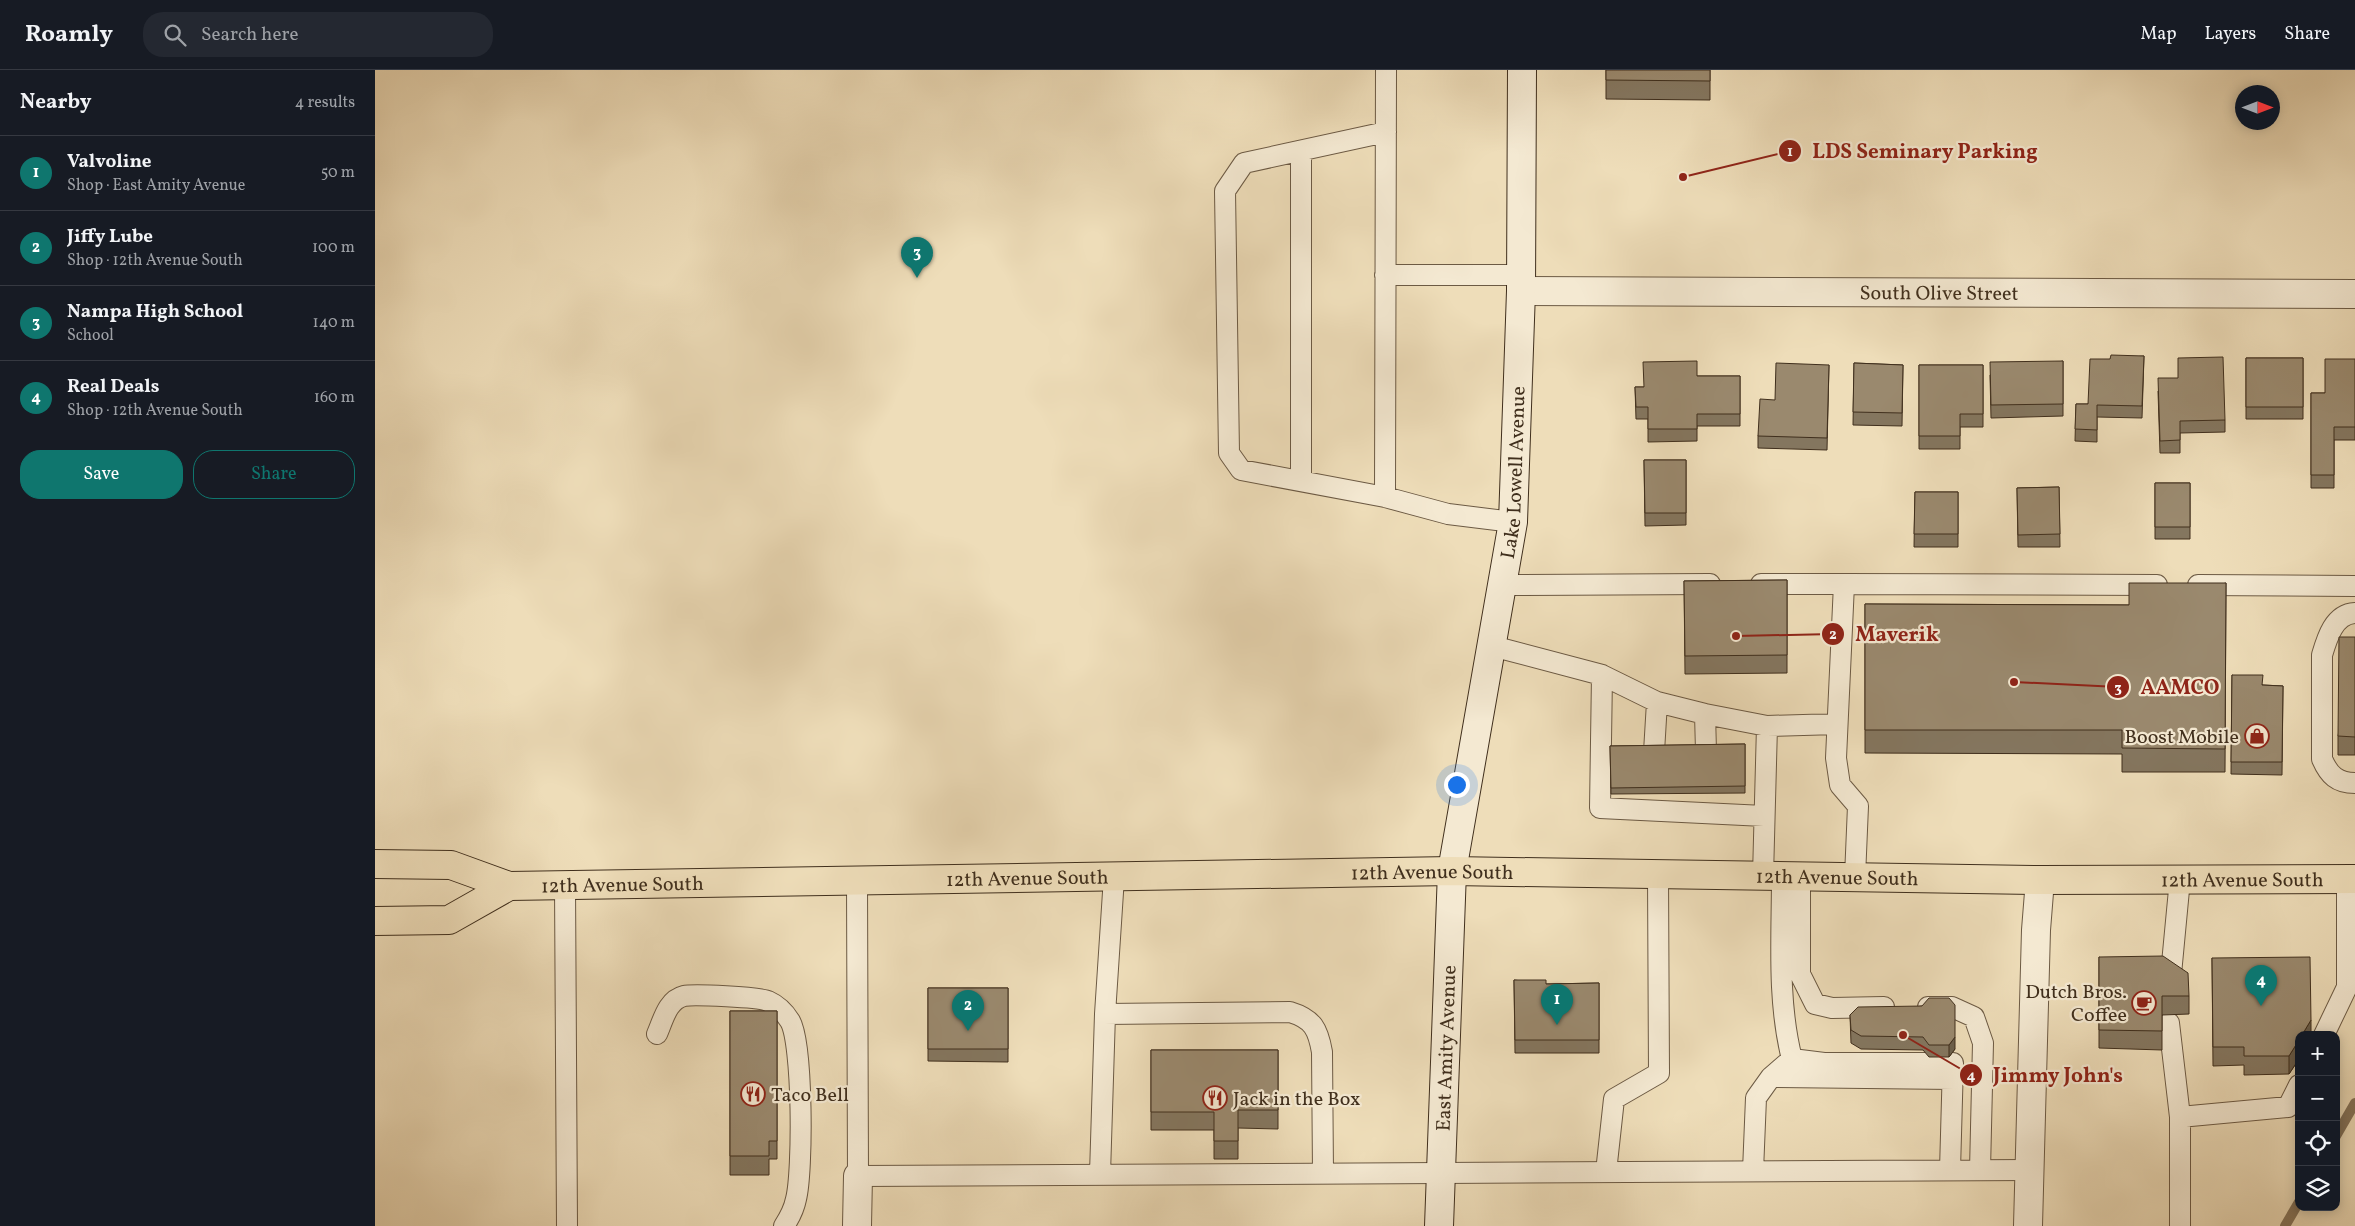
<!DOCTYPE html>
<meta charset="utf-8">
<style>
:root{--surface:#171b24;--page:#242831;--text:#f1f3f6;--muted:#9ea1a6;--line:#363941;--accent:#0f766e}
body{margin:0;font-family:Vollkorn,serif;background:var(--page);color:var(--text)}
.controls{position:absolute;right:15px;bottom:15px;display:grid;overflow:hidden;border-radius:10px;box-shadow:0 2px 12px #0003}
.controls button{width:45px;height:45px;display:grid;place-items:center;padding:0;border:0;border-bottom:1px solid var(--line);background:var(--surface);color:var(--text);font:25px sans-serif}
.compass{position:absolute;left:1860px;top:15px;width:45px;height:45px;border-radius:50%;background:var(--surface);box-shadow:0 2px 12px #0003;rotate:90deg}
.you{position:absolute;left:1081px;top:714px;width:18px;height:18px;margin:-12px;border:4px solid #fff;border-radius:50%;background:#1a73e8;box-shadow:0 0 0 8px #1a73e833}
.badge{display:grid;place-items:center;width:32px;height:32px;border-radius:50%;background:var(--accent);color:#fff;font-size:16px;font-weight:700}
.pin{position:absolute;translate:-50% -41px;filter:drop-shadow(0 1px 2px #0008)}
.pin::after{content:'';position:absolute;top:26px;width:18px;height:15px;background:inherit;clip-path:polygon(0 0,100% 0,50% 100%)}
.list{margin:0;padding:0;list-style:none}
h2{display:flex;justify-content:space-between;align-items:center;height:65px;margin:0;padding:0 20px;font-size:21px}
h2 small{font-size:16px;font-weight:400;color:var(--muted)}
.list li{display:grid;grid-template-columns:32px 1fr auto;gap:15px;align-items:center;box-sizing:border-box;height:75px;padding:0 20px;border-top:1px solid var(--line)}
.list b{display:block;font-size:19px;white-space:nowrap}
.list p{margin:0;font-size:16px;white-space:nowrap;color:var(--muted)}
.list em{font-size:16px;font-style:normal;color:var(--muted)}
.actions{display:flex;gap:10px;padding:15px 20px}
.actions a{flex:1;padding:11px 0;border:1px solid var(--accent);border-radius:20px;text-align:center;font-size:18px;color:var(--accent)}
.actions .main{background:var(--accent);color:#fff}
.icon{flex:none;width:28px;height:28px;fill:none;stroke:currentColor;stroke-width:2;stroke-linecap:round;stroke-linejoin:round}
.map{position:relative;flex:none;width:1980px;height:1156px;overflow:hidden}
header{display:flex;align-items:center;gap:30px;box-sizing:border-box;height:70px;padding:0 25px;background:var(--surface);border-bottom:1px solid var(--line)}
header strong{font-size:24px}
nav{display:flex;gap:28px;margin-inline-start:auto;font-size:18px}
.search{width:350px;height:45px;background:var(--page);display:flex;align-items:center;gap:12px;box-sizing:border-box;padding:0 18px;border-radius:20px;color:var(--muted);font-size:19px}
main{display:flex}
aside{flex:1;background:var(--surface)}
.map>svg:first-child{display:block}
</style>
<header>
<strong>Roamly</strong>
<div class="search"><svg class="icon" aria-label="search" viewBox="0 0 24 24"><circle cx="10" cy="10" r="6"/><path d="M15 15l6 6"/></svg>Search here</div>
<nav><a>Map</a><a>Layers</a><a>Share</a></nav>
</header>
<main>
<aside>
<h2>Nearby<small>4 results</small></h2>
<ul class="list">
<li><span class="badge">1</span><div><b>Valvoline</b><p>Shop · East Amity Avenue</p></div><em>50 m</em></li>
<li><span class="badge">2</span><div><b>Jiffy Lube</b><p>Shop · 12th Avenue South</p></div><em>100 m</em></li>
<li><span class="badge">3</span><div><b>Nampa High School</b><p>School</p></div><em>140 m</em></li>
<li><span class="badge">4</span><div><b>Real Deals</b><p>Shop · 12th Avenue South</p></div><em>160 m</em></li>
</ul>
<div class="actions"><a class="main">Save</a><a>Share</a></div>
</aside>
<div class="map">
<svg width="1980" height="1156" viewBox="0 0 1980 1156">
<rect width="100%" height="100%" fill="#eeddb9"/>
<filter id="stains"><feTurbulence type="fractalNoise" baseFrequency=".004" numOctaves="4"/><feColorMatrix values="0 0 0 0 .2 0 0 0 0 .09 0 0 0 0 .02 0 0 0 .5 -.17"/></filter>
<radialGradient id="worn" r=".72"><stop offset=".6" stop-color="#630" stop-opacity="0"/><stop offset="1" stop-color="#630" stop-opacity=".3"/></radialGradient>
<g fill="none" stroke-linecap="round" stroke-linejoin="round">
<path stroke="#85745b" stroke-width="10" d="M1961,1066l19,-33
M1910,1156l14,-24"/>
<g stroke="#6c5a44" stroke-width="22">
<path id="service" d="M1011,62l-142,31 -19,28 4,262 12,17 144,27 63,17 65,8
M926,81v330
M1010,205h136
M1010,427l1,-427
M1386,514h83
M1127,515l208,-1
M1823,515l157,1
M1980,543c-21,1 -28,25 -33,42v104c7,16 15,24 33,24
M1117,576l110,29 55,27 48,12 62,12 70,-2
M1227,605l-2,133 164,8
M1330,644l1,37
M1279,682l3,-50
M1388,806l4,-150
M1407,807c0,60 -5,123 10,182
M1425,807v97l15,30 17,4 52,-1
M1480,807l3,-71 -18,-21 -4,-27 8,-174 313,1
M482,811l1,295 1172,-6
M190,815l2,341
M1796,904l9,-95
M1553,937h24l22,10 9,26 -3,127
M730,944l185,-2c23,7 28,17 32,40l1,121
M1794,953l11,94v109
M282,964c6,-13 10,-34 27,-38 9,-2 76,1 84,5 9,4 17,12 22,20 13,22 13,151 6,178 -2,10 -6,18 -12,27
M1949,965l23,-48v-108
M1396,1007l182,2
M1805,1047l108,-10 11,-22
M1378,1101l3,-73 15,-21 21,-18 32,4h129l-3,107
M1231,1102l8,-73 45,-26 -1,-197
M725,1104l5,-160 9,-137"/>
</g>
<g stroke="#6c5a44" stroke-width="30">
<g id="minor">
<path id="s1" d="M1146,221l834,3"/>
<path d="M482,1156l1,-50"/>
<path d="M1653,1156l8,-296 4,-50"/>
</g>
</g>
<g stroke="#402f1d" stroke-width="30">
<g id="secondary">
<path id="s2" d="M1064,1156l13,-355 61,-349 8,-231 1,-221"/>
</g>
</g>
<g stroke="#402f1d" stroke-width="30">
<g id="primary">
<path id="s3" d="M0,794l76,1 58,21 943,-15 588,9 315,-1"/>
<path d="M0,851l74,-1 60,-34"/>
</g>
</g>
<use href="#service" stroke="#f4e9d2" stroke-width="20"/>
<use href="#minor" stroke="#f4e9d2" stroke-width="28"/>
<use href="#secondary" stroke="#f4e9d2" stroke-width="28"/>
<use href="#primary" stroke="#eeddb9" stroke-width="28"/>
</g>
<path fill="#84765f" stroke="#402f1d" d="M1231,0h104v30l-104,-1z
M1769,286l-2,62 -45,-1v25l-22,-1 1,-37h12l22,-45z
M1871,288h57v61h-57z
M1980,289v81h-21v48h-23v-95h14z
M1688,291v55l-72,2 -1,-43z
M1479,293l49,2 -1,61 -49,-1z
M1454,295l-2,85 -69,-2v-12l17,-36z
M1544,295h64v62h-23v22h-41z
M1322,306h43v50h-43v15l-49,1v-23h-12l-1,-32h9z
M1783,321l67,29v12l-45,1v20h-20z
M1269,390h42v65l-41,1z
M1780,413h35v56h-35z
M1684,417l1,60h-42l-1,-59z
M1540,422h43v55h-44z
M1412,510v93l-102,1 -1,-93z
M1851,513l-1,189h-103v-18l-257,-1v-149l264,1z
M1980,567v118h-17v-19z
M1857,605l31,10 20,1 -1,89 -51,-1z
M1370,674v49l-134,1 -1,-48z
M1724,887l90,39v18l-27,1v35l-63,-2z
M1837,888l99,77h-12v24l-10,15 -45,1v-10l-31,1z
M1139,910l32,4 53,-1v70h-84z
M553,918h80v74l-80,-1z
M1547,936l33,43 -6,8h-20l-6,-7 -62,-1 -10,-6 -1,-28z
M355,941h47v148h-8v16h-39z
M776,980h127v79l-40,-1v31h-24v-29h-63z"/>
<path fill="#6c604d" stroke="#402f1d" d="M1936,950v15h-9z
M1580,967v12l-6,8v-12z
M1924,970v19l-10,15v-18z"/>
<path fill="#9a896e" stroke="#402f1d" d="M1231,0h104v11l-104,-1z
M1736,285l33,1 -2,50 -45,-1v25l-22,-1 1,-25h12l2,-45h20z
M1848,287l2,63 -45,1v19l-20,1 -2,-63h20v-20z
M1871,288h57v49h-57z
M1950,289h30v68h-21v48h-23v-82h14z
M1322,291v15h43v38h-43v15h-49v-22h-12l-1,-20h9l-1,-25z
M1688,291v43l-72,1 -1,-43z
M1401,293l53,2 -2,73 -69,-2 2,-37 15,1z
M1479,293l49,2 -1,48 -49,-1z
M1544,295h64v49h-23v22h-41z
M1269,390h42v53h-41z
M1780,413h35v44h-35z
M1684,417l1,47 -42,1 -1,-47z
M1540,422h43v42h-44z
M1412,510v75l-102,1 -1,-75z
M1754,513h97l-1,166 -103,-1v-18h-257v-126l264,1z
M1964,567h16v100l-17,-1z
M1857,605h31l-1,10 21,1 -1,76h-51z
M1370,674v42l-134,2 -1,-42z
M1788,886l25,17 1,23h-27v35l-63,-1v-73z
M1935,887l1,63 -9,15h-3v5l-10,16h-45v-9h-31l-1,-89z
M1139,910h32v4l53,-1v57h-84z
M553,918h80v61h-80z
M1554,928h20l6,7v32l-6,8h-20l-6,-8 -62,-1 -10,-6 -1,-15 8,-8 64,-1z
M355,941h47v130h-8v15h-39z
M776,980h127v60h-40v31h-24v-29h-63z"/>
<defs>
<g id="shop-ring" transform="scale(1.25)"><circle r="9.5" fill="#f4e9d2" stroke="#8f2418" stroke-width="1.5"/><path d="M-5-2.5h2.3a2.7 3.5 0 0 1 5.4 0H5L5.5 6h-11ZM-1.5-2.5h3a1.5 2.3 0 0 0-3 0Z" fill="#8f2418"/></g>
<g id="cafe-ring" transform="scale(1.25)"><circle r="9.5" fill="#f4e9d2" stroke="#8f2418" stroke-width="1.5"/><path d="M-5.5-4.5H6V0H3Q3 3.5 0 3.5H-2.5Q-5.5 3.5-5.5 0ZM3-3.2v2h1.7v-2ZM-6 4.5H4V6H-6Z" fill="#8f2418"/></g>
<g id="restaurant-ring" transform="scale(1.25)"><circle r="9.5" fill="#f4e9d2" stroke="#8f2418" stroke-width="1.5"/><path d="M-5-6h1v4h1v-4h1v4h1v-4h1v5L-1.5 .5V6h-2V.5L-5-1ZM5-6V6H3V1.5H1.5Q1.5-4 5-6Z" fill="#8f2418"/></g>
</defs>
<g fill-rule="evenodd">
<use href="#shop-ring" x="1882" y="666"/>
<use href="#cafe-ring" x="1769" y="933"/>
<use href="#restaurant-ring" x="378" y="1024"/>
<use href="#restaurant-ring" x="840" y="1028"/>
</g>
<g text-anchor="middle" stroke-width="4.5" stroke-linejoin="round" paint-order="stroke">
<g font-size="20" fill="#402f1d" stroke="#f4e9d2">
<text dy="7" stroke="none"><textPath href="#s1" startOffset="418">South Olive Street</textPath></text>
<text dy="7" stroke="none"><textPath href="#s2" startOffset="759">Lake Lowell Avenue</textPath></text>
<text dy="7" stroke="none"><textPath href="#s3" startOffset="1061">12th Avenue South</textPath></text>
<text dy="7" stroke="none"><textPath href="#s3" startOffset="1466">12th Avenue South</textPath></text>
<text dy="7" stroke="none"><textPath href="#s3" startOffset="656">12th Avenue South</textPath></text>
<text dy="7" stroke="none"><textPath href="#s3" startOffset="1871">12th Avenue South</textPath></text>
<text dy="7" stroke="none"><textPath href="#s3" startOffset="251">12th Avenue South</textPath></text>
<text dy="7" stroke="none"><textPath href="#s2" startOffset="178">East Amity Avenue</textPath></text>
</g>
<g font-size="20" fill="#402f1d" stroke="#f4e9d2" text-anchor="end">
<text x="1864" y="673">Boost Mobile</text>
<text x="1752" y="928">Dutch Bros.<tspan x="1752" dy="23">Coffee</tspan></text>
<text x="396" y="1031" text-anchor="start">Taco Bell</text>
<text x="858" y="1035" text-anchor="start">Jack in the Box</text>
</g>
</g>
<path fill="none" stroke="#8f2418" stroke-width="2" d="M1308 107L1415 81M1361 566L1458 564M1639 612L1743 617M1528 965L1596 1005"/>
<g fill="#8f2418" stroke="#f4e9d2" stroke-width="2">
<circle cx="1308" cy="107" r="5"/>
<circle cx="1361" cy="566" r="5"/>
<circle cx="1639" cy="612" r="5"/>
<circle cx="1528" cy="965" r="5"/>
<circle cx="1415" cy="81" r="12"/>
<circle cx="1458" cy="564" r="12"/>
<circle cx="1743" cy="617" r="12"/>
<circle cx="1596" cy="1005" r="12"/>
</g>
<g font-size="15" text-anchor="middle" font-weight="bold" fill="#fff">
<text x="1415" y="86">1</text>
<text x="1458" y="569">2</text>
<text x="1743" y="622">3</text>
<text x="1596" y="1010">4</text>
</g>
<g font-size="21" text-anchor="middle" font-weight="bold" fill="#8f2418" stroke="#f4e9d2" stroke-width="4.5" stroke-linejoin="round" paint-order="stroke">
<text x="1550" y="88">LDS Seminary Parking</text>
<text x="1522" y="571">Maverik</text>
<text x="1805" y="624">AAMCO</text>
<text x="1683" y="1012">Jimmy John's</text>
</g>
<rect width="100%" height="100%" filter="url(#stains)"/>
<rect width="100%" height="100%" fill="url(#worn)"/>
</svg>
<div class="controls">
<button>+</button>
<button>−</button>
<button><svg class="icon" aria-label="locate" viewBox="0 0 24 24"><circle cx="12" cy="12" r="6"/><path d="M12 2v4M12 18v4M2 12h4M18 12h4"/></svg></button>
<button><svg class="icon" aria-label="layers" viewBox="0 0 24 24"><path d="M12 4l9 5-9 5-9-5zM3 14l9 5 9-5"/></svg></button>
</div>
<svg class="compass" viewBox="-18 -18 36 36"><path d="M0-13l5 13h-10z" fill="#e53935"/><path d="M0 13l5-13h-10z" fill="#9ea1a6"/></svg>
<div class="you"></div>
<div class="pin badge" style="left:1182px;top:955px">1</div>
<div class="pin badge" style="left:593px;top:961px">2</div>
<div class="pin badge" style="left:542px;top:208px">3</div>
<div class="pin badge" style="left:1886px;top:936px">4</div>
</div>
</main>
